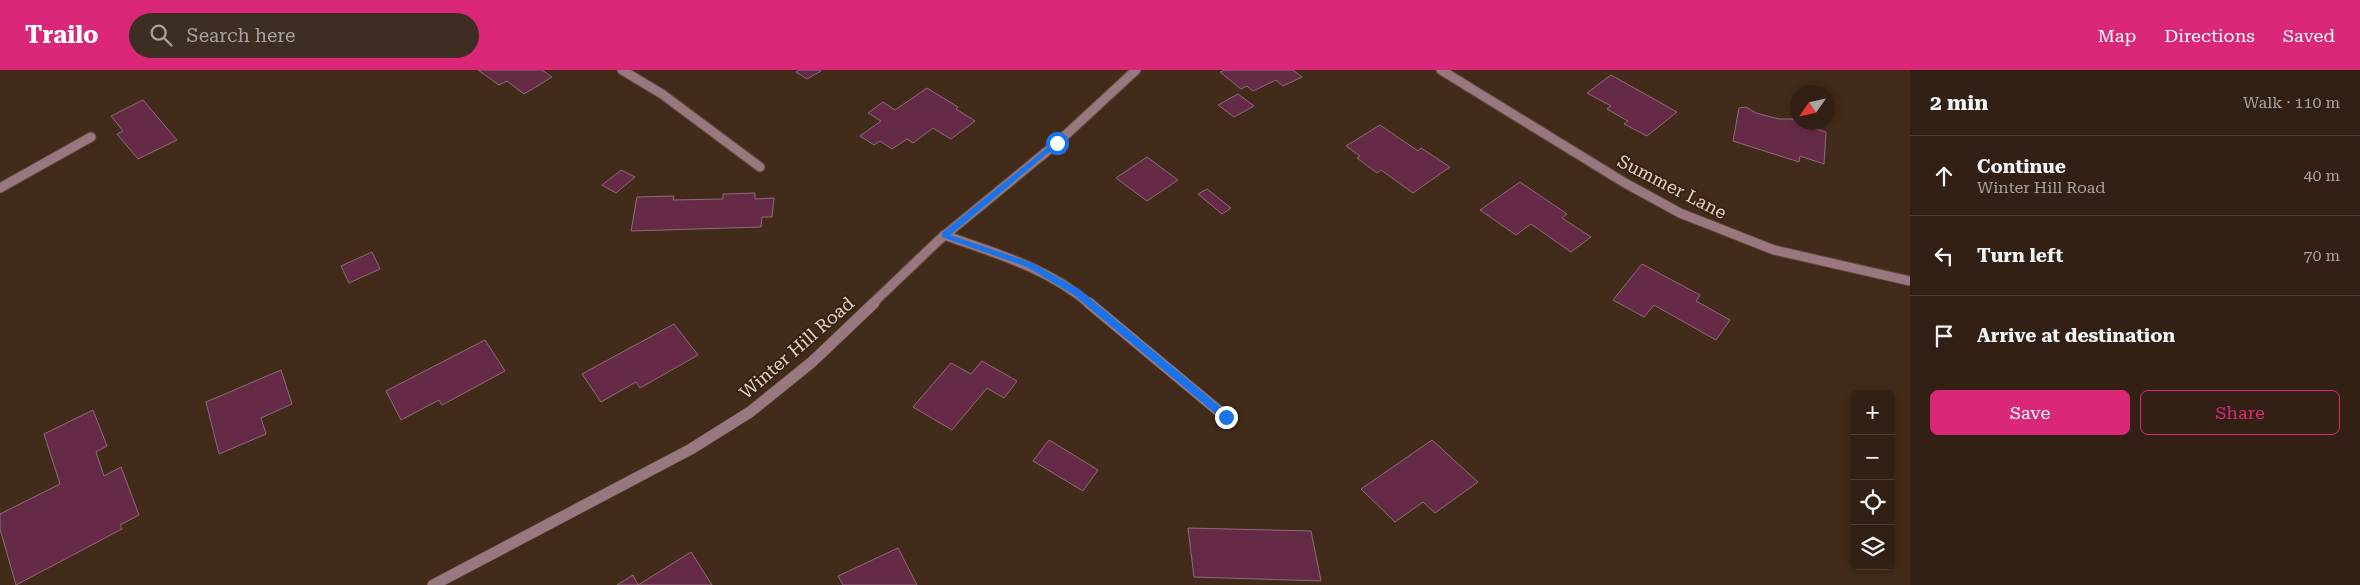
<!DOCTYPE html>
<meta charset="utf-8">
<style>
:root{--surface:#322014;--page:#3d2d22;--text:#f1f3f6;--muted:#a8a3a0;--line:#4d3e34;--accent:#db2777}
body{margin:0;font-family:"Roboto Serif",serif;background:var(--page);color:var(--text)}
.controls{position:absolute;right:15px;bottom:15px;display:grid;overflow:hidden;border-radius:8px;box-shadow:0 2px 12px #0003}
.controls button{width:45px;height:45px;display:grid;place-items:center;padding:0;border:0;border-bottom:1px solid var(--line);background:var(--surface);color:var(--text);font:25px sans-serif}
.compass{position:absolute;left:1790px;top:15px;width:45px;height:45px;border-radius:50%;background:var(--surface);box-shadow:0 2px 12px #0003;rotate:236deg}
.stop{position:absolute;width:15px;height:15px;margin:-11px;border:4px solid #1a73e8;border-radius:50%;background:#fff}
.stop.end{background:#1a73e8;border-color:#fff;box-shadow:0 1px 5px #0008}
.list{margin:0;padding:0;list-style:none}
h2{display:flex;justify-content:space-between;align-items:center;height:65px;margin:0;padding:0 20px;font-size:21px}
h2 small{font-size:16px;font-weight:400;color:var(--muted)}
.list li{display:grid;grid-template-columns:32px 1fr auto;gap:15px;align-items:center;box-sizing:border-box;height:80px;padding:0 20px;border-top:1px solid var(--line)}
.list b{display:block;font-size:19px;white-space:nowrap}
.list p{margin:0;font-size:16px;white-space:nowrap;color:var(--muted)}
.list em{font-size:16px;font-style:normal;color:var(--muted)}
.actions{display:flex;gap:10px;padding:15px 20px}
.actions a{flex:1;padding:11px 0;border:1px solid var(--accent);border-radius:8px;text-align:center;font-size:18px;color:var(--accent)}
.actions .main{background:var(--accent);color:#fff}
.icon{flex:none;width:28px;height:28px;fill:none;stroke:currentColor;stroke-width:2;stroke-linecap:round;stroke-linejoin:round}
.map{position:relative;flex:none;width:1910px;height:515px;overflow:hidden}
header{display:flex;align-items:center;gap:30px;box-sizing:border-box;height:70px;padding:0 25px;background:var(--accent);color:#fff}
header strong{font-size:24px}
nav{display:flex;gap:28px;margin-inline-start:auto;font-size:18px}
.search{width:350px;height:45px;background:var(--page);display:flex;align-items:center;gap:12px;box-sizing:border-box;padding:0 18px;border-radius:28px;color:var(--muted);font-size:19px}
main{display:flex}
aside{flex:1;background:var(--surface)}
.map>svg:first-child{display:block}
</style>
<header>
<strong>Trailo</strong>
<div class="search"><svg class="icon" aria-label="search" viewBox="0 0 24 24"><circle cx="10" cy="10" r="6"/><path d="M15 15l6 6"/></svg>Search here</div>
<nav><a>Map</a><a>Directions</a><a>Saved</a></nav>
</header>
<main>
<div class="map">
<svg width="1910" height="515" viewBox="0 0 1910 515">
<rect width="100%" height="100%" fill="#422b1a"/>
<path fill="#652a46" stroke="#8c6c79" d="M478,0h64l10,7 -28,17 -17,-13 -8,4z
M799,0h21l1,1 -14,8 -11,-7z
M1225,0h68l9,7 -19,9 -7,-6 -23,11 -6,-5 -6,3 -21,-17z
M1611,5l66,37 -30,24 -23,-12 4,-3 -21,-12 4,-3 -24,-13z
M927,18l31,19 -2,2 19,12 -24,18 -18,-11 -20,15 -6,-4 -15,10 -12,-8 -6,4 -14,-9 21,-15 -13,-8 15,-11 12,8z
M1238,24l16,12 -20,11 -16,-12z
M143,30l34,40 -39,19 -21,-25 6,-3 -12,-15z
M1746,37l10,6 23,6h14l12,7 21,6 -2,32 -24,-8 -1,6 -66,-21 6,-33z
M1380,55l38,26 3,-3 29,19 -37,26 -32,-23 -4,3 -20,-15 3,-2 -14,-10z
M1147,87l31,23 -31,21 -31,-23z
M621,100l14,7 -19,16 -14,-8z
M1520,112l47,32 -5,4 29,19 -20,15 -40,-28 -15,11 -36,-25z
M1207,119l24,19 -9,6 -24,-20z
M755,123v6l19,-1 -2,19h-10l-1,10 -130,4 6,-34 37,-1 -1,4 50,-1v-5z
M372,182l8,17 -31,14 -8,-17z
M1642,194l58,31 -4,6 34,19 -14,20 -62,-35 -10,12 -31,-17z
M674,254l24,31 -58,33 -4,-6 -35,20 -19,-28z
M485,270l20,31 -63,34 -3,-5 -38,20 -15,-29z
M982,291l35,20 -13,17 -17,-10 -35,42 -39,-23 38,-44 20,11z
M281,300l11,34 -31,14 5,16 -47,20 -13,-52z
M93,340l14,36 -11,6 8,24 17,-9 18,48 -19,10 2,4 -106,56 -16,-56v-15l60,-30 -16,-50z
M1049,370l49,30 -15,21 -50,-30z
M1432,370l46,42 -43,31 -12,-11 -28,20 -34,-33z
M1188,458l123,3 10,50 -127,-4z
M898,478l19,37h-74l-5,-9z
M691,482l21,33h-95l16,-10 5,10z"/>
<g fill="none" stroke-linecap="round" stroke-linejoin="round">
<g stroke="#5f4939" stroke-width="11">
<path id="lane-far1" d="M622,0l40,24 98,73
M0,118l91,-51
M944,165c53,19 102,32 146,69"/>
</g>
<g stroke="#5f4939" stroke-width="12">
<path id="lane" d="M1089,233l137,114"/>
</g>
<g stroke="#5f4939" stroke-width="11">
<path id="street-far1" d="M1441,0l184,113 55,30 94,37 136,31
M872,234l67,-64 118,-97 79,-73"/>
</g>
<g stroke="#5f4939" stroke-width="12">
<path id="street" d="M433,515l258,-136 59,-37 62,-50 62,-59"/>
</g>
<use href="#lane-far1" stroke="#98777f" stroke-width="9"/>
<use href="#lane" stroke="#98777f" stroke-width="11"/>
<use href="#street-far1" stroke="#98777f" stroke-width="9"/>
<use href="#street" stroke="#98777f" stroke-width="11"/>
</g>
<path fill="#1a73e8" d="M1054,72l6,1 -110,92 82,28 48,27 149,124v5h-7l-148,-124 -47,-28 -85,-30v-4z"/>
<g text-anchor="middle" stroke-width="4" stroke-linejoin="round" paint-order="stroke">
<g font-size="18" fill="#e1d2c7" stroke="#382110">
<text transform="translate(1672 117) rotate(27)" y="6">Summer Lane</text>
<text transform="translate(797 278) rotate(-41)" y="6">Winter Hill Road</text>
</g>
</g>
</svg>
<div class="controls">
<button>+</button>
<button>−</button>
<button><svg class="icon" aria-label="locate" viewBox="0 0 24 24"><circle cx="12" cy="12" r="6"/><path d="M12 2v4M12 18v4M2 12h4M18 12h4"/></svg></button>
<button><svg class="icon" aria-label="layers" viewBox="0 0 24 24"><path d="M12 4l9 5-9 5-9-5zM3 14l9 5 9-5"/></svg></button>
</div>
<svg class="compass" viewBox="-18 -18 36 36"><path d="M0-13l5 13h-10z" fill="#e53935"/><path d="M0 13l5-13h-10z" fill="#a8a3a0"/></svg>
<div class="stop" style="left:1057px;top:73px"></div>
<div class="stop end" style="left:1226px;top:347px"></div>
</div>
<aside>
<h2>2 min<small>Walk · 110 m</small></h2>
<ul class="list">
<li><svg class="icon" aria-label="ahead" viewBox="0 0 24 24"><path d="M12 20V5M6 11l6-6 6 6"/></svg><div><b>Continue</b><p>Winter Hill Road</p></div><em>40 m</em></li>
<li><svg class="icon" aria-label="left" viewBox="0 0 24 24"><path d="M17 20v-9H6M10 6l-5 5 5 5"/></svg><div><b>Turn left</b></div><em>70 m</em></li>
<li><svg class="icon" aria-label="arrive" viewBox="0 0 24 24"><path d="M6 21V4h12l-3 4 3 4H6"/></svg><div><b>Arrive at destination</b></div></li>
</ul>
<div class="actions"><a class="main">Save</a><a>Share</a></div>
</aside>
</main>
